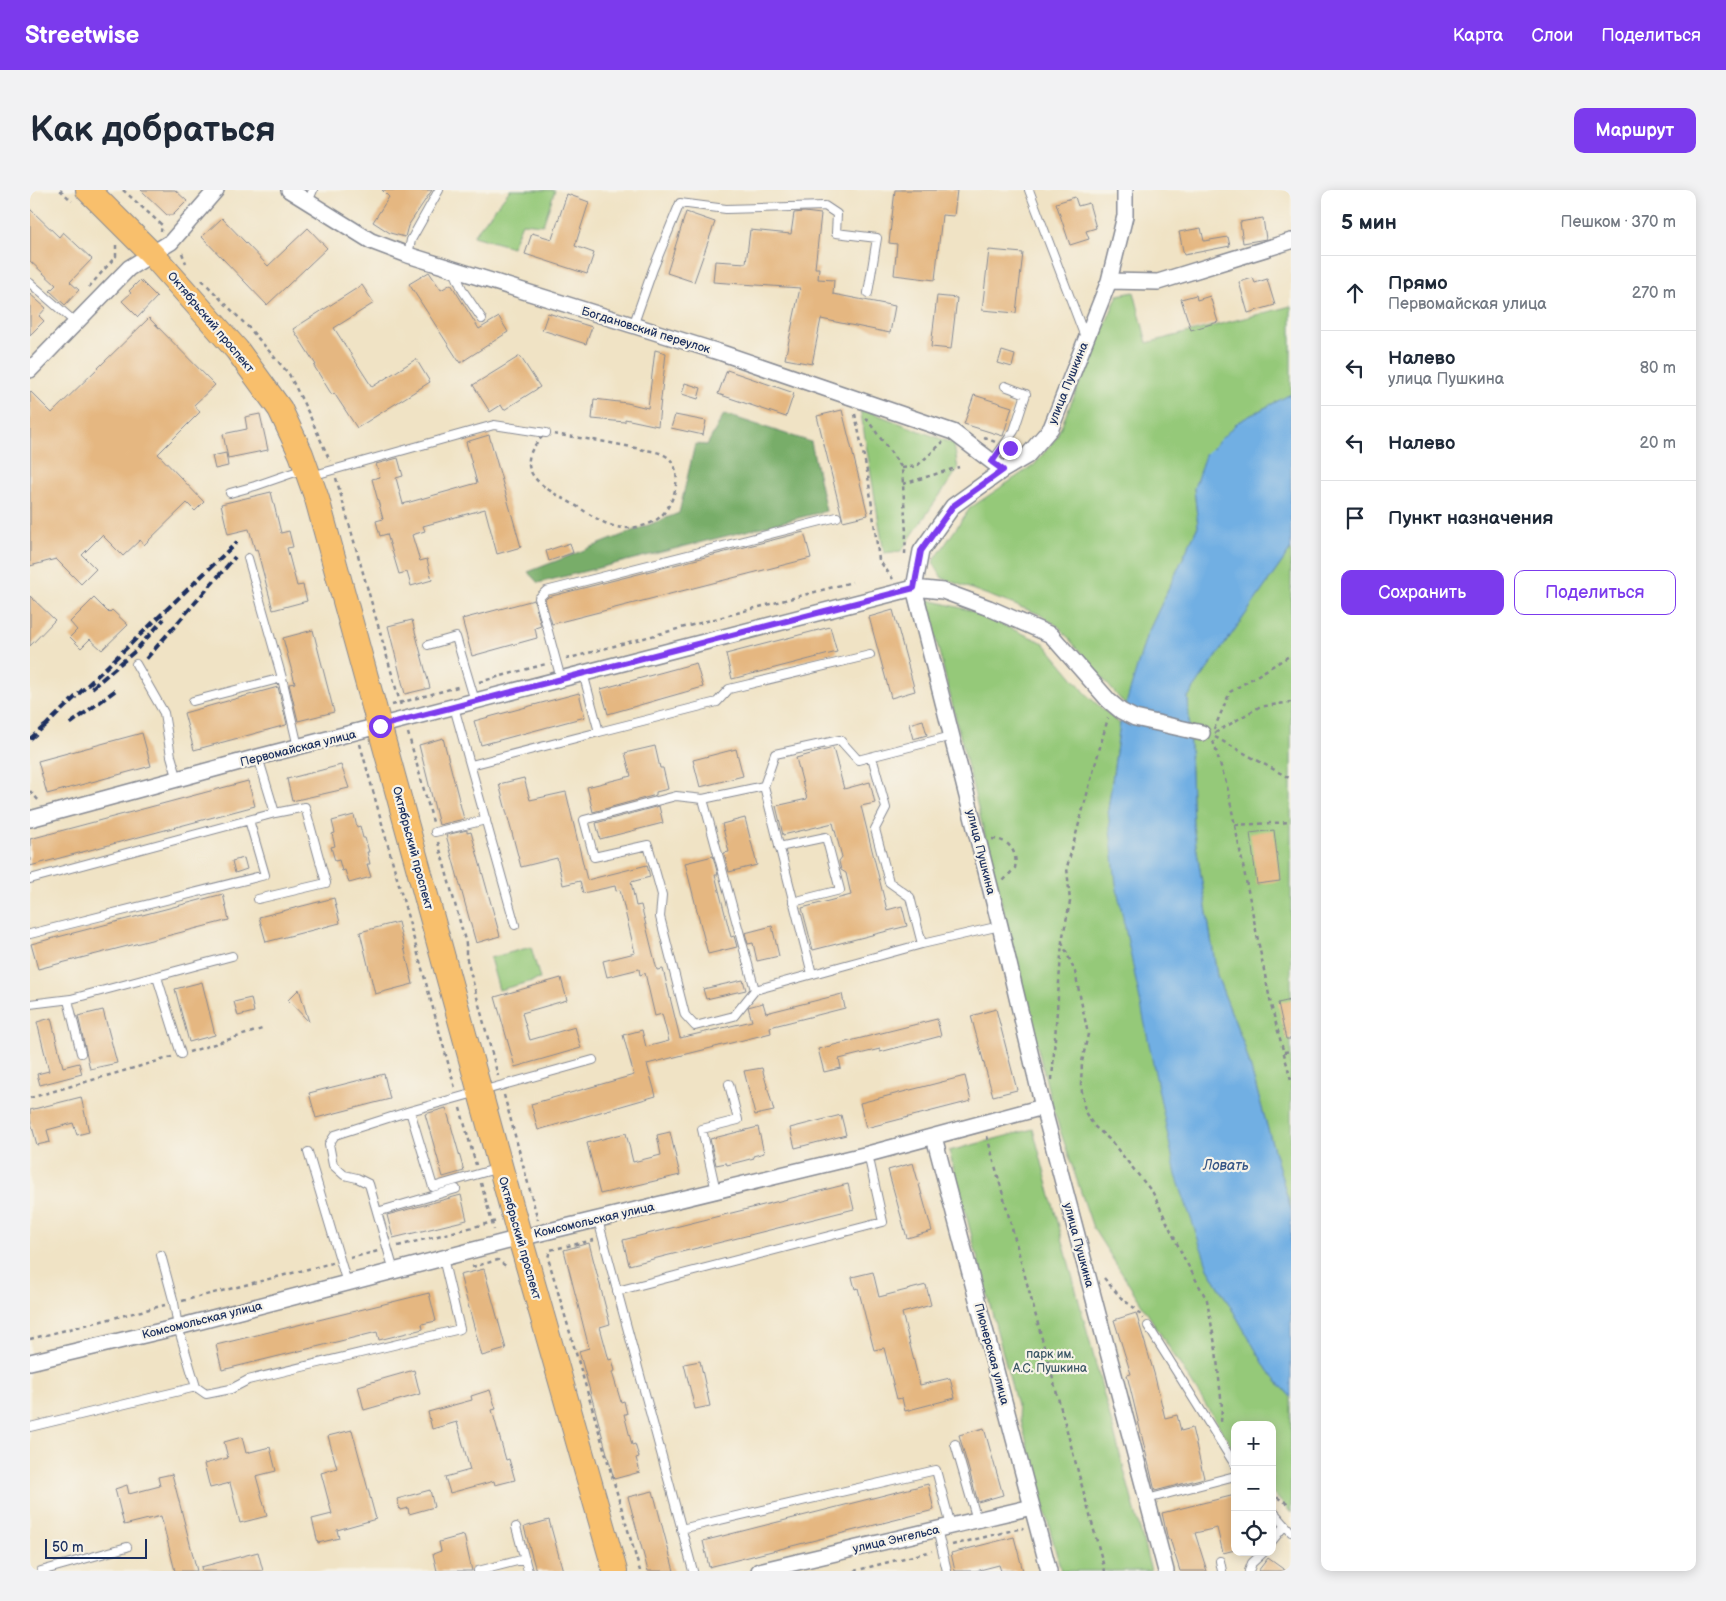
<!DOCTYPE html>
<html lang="ru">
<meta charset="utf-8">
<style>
:root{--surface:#fff;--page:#f2f2f3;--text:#1f2937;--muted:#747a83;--line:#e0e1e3;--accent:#7c3aed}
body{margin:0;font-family:"Balsamiq Sans",sans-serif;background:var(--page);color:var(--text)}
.controls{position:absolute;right:15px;bottom:15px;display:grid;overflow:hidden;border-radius:10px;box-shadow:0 2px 12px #0003}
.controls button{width:45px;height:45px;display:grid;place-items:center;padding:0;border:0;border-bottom:1px solid var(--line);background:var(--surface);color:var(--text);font:25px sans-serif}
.scale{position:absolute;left:15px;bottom:12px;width:102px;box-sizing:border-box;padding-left:5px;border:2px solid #1b2f5e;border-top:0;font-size:14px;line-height:18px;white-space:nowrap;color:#1b2f5e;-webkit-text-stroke:4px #f7f3e8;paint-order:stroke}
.stop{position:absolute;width:15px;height:15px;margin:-11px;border:4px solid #7c3aed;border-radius:50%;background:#fff}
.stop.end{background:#7c3aed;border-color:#fff;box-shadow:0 1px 5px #0008}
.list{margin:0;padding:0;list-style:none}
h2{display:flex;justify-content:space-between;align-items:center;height:65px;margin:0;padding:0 20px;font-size:21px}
h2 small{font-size:16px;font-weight:400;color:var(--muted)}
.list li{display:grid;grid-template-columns:32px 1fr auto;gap:15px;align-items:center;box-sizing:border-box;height:75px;padding:0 20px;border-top:1px solid var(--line)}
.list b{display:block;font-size:19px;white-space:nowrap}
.list p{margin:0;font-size:16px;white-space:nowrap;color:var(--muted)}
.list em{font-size:16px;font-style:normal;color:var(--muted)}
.actions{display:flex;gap:10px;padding:15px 20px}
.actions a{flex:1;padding:11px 0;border:1px solid var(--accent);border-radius:10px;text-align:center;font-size:18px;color:var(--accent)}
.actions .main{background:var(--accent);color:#fff}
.icon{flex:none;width:28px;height:28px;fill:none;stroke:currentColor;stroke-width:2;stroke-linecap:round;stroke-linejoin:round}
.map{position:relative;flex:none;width:1261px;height:1381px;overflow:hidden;border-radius:10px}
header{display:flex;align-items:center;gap:30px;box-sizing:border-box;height:70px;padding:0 25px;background:var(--accent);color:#fff}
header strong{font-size:24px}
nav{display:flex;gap:28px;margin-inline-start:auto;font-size:18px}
.intro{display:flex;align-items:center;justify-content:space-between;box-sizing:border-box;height:120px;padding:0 30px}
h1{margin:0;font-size:35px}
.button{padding:12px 22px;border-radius:10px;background:var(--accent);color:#fff;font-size:18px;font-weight:700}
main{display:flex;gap:30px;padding:0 30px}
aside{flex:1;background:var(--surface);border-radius:10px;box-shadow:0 2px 12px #0003}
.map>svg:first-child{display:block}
</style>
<header>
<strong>Streetwise</strong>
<nav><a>Карта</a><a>Слои</a><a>Поделиться</a></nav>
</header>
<div class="intro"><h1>Как добраться</h1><a class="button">Маршрут</a></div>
<main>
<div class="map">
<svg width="1261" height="1381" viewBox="0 0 1261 1381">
<rect width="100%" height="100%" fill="#f7f3e8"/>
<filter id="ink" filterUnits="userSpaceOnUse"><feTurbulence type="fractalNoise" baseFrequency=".02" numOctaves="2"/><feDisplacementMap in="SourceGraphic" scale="10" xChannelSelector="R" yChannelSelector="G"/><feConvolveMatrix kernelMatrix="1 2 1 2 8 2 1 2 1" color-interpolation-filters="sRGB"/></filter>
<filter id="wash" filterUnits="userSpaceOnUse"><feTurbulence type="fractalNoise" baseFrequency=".0096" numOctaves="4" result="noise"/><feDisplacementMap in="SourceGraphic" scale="20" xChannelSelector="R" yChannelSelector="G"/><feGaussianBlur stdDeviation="1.12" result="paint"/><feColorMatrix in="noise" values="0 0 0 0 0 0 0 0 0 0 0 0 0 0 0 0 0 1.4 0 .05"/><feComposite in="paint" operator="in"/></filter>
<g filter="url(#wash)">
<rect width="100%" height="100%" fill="#f0e3c5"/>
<path fill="#95c979" stroke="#587c6c" d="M480,0h45l-12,35 -21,-2 -10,24 -39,-11z
M1104,102l13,51 144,-37v88l-53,28 -44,66 4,38 -52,111 -20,69 -67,-79 -20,-13 -97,-36 -9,-16 37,-54 64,-43 22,-27 62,-143z
M830,218l94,36 4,25 -57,82 -17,2z
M1261,359v661l-47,-165 -27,-69 -24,-150 -5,-129z
M896,409l43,11 75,33 45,54 31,27 -12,86 100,458 60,103 23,26v116l-19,-21v-67h-37v26l-142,-223 -40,-119z
M501,757l9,32 -41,11 -9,-32z
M1003,939l118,442h-90l-112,-420z"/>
<path fill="#78ad69" stroke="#4a6e64" d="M694,224l87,28 15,69 -288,72 -10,-11 151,-59 16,-69 12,1z"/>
<path fill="#71afe3" stroke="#466fa0" d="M1261,204v155l-103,148 5,129 24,150 27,69 47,165v187l-23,-26 -60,-103 -32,-93 -60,-291 -8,-74 12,-86 26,-87 52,-111 -4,-38 11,-33 33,-33z"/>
<g id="blocks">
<path fill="#e5b781" d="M111,0h34l12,11 -14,14h-6z
M352,0h50l-24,36 -3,11 -15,-4 -17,-11 16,-25z
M865,0h62l-3,26 -12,-1 -7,65 -41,-5 3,-31 -8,-1z
M537,4l22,8 -14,44 19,7 -7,21 -62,-20 7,-21 20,6z
M1045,7l3,9 11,-3 7,25 -10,3 3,8 -19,6 -14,-42z
M0,19l29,28 4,-5 29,27 -22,23 9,8 -14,15 -15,-14 6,-6 -26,-24z
M656,22l29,10 -21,60 -27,-9z
M774,22l17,2 -6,54h4l-1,11 16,1 -1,14 62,12 -5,27 -69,-14 -9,45 -27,-5 15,-71 -87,-6 2,-21 31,2 4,-33 41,4 3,-21z
M192,28l46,48 40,-38 19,20 -60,57 -65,-68z
M1233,28l3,21 -23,4 -3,-21z
M1171,38l3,13 24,-4 2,9 -46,9 -5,-23z
M959,60l34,3 -7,60 -34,-3z
M399,82l12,18 10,-6 28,45 20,-12 9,15 -48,31 -51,-79z
M1223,88l2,5 12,-4 8,26 -27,8 -9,-31z
M110,90l17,17 -19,20 -16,-16 9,-8 -2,-2z
M332,95l12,18 -40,25 38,59 44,-28 14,23 -73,46 -23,-35 -2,2 -18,-29 2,-1 -23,-36z
M0,104l16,14 -7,8 5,5 -14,14z
M1166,105l1,5 13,-4 8,26 -27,8 -10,-31z
M907,106l20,2 -6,51 -20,-2z
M518,123l44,14 -6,17 -44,-14z
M119,128l66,67 -21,20 6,7 -42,42 46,48 -9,9 -8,-8 -43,42 -4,-5 -17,16 -21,-21 -20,20 14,14 -15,15 -25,-25 -26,7v-175l22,22z
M625,160l11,3 -8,73 -33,-7v3l-33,-3 2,-20 33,4 21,5z
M972,161l13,4 -3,12 -14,-4z
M490,166l20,31 -36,23 -3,-5 -11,7 -17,-27z
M697,180l67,23 -8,24 -68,-23z
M655,193l16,5 -3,11 -16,-5z
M944,205l38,12 -9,29 -39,-12z
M812,220l26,105 -25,6 -26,-105z
M230,224l8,36 -40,8 -5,-24 24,-5 -2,-12z
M645,225l31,6 -3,14 -32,-7z
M459,245l32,112 -24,7 -12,-45 -62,17 2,5 -13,4 8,26 7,-2 5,21 -21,6 -4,-14 -8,2 -12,-40 -7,2 -4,-15 7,-2 -11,-40 8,-2 -4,-13 22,-6 5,18 -7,2 7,26 74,-21 -11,-41z
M196,263l2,13 -13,3 -3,-13z
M241,302l10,41 8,-2 4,16 -6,1 10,38 6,-1 4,16 -34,9 -16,-61 -2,1 -6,-21 -21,5 -7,-30z
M774,342l7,26 -259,66 -7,-24 3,-3z
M540,353l3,10 -24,8 -3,-10z
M0,406l25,24 -25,26z
M64,408l15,15 3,-3 16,15 -26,25 -12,-11 -9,9 -11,-11 7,-7 -7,-8z
M504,410l7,26 -6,2 2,10 -65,18 -10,-37z
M863,420l22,81 -24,7 -22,-81z
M382,430l18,68 -25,6 -17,-68z
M800,437l7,25 -105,27 -6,-25z
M283,440l21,82 -36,9 -9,-37 6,-1 -12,-45z
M666,473l7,24 -95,27 -7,-25z
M248,497l9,37 -1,1 -92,25 -10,-37z
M549,503l6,24 -104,28 -7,-24z
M893,530l4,15 -14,4 -4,-15z
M112,543l9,33 -104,28 -9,-33z
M413,548l21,81 -25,6 -20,-80z
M625,556l5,22h3l5,21 -12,3v3l-63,17 -6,-25 44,-11 -6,-23z
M803,558l11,41 26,-7 5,21 -14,3 26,104 15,-4 5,20 -94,24 -11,-42 49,-13 -5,-22 -5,-3 -2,-9 3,-4 -9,-34 -50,12 -7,-29 31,-7 -11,-41z
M706,559l7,27 -43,11 -7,-27z
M311,575l8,23 -57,13 -5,-22z
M494,588l6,22 36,-8 21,88 60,-15 3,12 -19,5 5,24 5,-1 16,65 6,-1 17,69 72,-17 -4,-14 15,-4 3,10 76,-19 3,14 -75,19 1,6 -124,31 9,32 -118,34 -7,-26 103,-29 -11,-40 19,-5 4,17 23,-6 -7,-27 -7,2 -10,-43 -5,2 -1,-6 -32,8 -4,-16 32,-8 -15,-63 -4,1 -1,-5 -32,7 -3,-12 -17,4 -6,-27 -36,9 -22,-83z
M218,591l7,25 -225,60v-27z
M629,616l4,17 -63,16 -4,-16z
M324,625l3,12 3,-1 3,12h2l4,14h-2l3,12h-3l4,13 -22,6 -4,-13 -3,1 -3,-11 -4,1 -4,-14 4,-1 -3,-12 3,-1 -3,-12z
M715,628l12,47 -28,7 -5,-19 5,-1 -7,-28z
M437,640v3l4,-1 29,104 -24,7 -30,-108z
M1244,640l6,51 -23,3 -7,-51z
M683,666l5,19h-3l16,62 3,-1 3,11 -29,7 -23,-91z
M214,668l3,11 -12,4 -3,-12z
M193,704l6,26 -191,49 -7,-25z
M304,708l6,25 -74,19 -7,-25z
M368,732l15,62 -38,10 -15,-62z
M742,736l7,30 -22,5 -4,-18 -5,1 -3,-11z
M531,788l6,22 -45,13 8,27 45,-13 6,21 -66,19 -20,-70z
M713,790l3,10 -40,9 -3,-10z
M172,792l13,53 -26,7 -14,-53z
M269,799l10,33 -21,-22z
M221,808l3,14 -16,4 -4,-14z
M1261,810v39h-5l-8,-36z
M966,819l21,81 -24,6 -22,-80z
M73,820l14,53 -27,6 -12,-53z
M21,828l12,49 16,-4 3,11 -42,11 -3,-11 12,-3 -12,-49z
M907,829l4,17 -61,16v-3l-41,10 2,9 -17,4 -6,-23z
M732,878l12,43 -19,4 -11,-44z
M354,884l6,25 -74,19 -7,-25z
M935,886l6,25 -105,27 -6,-25z
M51,907l8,35 -12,3 -4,-12 -26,7 3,12 -13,3 -7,-26v-9z
M416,918l18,63 -21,6 -18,-63z
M811,925l5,20 -51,13 -5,-20z
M728,937l6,26 -11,3 1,2 -27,7 -1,-2 -10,2 -6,-26z
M640,942l10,43 -80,19 -13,-51 39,-10 7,29 28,-7 -4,-20z
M883,973l19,68 -25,7 -19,-68z
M818,994l6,25 -225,56 -6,-25z
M431,1005l6,25 -74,18 -6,-23z
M559,1053l21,81 -10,3 9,33 3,-1 3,12 -3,1 9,30 3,-1 3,13h-3l8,31 3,-1 4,13 -3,1 4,14 -26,7 -35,-128 10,-3 -25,-98z
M454,1079l22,80 -24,7 -22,-81z
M843,1082l6,25 47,-12 5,20 -29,8 18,72 30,-7 5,20 -50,13 -3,-13 -5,1 -13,-51 -10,2 -16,-62 -3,1 -3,-12z
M399,1103l7,28 -14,3 1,5 -44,11 -2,-8 -155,38 -6,-25z
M1106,1123l18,60 11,45 12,-3 4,16 11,-3 12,50 -49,13 -28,-116 4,-1 -17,-54z
M670,1171l10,45 -15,3 -11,-45z
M384,1180l6,24 -56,16 -6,-24z
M460,1200l6,19 -4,1 14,50 3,-1 6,21 -20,5 -1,-4 -44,12 -5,-16 25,-7 -13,-48 -25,7 -4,-17 44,-12 -1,-4z
M954,1238l19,67 -25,7 -19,-67z
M322,1240l24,89 -39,11 2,8 -21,5 -6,-24 20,-5 -11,-41 16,-5 -9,-32z
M212,1247l4,16 24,-6 6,24 -20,5 11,40 -27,7 -10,-40 -20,5 -6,-24 24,-6 -4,-16z
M142,1284l25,97h-22l-14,-55 -37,9 -9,-36 12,-4 2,9 31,-8 -2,-9z
M898,1294l6,26 -225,57 -6,-26z
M400,1300l4,17 -25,7 -1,-6 -8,2 -3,-11z
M623,1301l17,65 4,15h-26l-20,-74z
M1205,1305v55l-12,3 -6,-25 -22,5 12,38h-27l-10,-32 -2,1 -6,-27z
M519,1330l14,51h-27l-12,-44z
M434,1345l8,36h-35l-4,-17 8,-3 -2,-9z
M984,1347l9,34h-22l-2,-6 -23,6h-21l-4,-18z
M228,1362l5,19h-61l-1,-4z
M1238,1368l18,13h-28z"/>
</g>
</g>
<g filter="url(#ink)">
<use href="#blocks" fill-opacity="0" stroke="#868992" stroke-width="1"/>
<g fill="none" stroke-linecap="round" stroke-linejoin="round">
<g stroke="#868992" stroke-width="10">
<path id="lane" d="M999,0l56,147
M278,12l5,-12
M378,65l3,-15 28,-50
M423,79l10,22 19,28
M0,93l46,40
M603,136l20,-57 27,-66 46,6 99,-3 12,8 -1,19 41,5 -9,55
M962,272l22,-31 12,-37 -21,-8
M281,286l183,-51 52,8
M200,303l25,-7 49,-17
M218,368l34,120 16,69
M398,455l28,-8 19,64
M106,474l28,49 7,43 7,24
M531,489l-22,-81 7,-7 291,-74
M163,511l89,-23
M424,517l61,218
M569,542l118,-30 12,-13 141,-34
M922,546l-94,24 -18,-20 -65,14 -11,32 -61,13 52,191 167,-46 78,-18
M842,567l14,51 -11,21 14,53 21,15 12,47
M441,575l128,-33 -16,-59
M734,596l48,188
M673,609l-27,-3 -92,24 10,37 54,-12 14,50 -2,22 25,98 10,11 39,-10 21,-26
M405,642l51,-12
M749,657l47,-10 14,53 -47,12
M0,689l245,-66 -17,-56
M228,709l68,-16 -21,-76 -30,6
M0,744l235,-59 -16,-55
M127,787l24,77
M38,810l13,53
M0,814l41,-5 161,-43
M380,921l23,76 66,-19
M278,962l39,131
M686,1001l-14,-62 36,-9 -9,-36
M347,1022l79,-23
M568,1030l95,351
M131,1065l13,48 4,24 18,60 10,7 25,-5 17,-9 212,-51 -17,-71
M364,1081l-25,-87 -12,-6 -13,-3 -11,-10 -4,-21 6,-9 75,-24 183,-51
M587,1101l266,-69 -15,-68
M1118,1136l87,139
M0,1237l166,-40
M925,1254l22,76
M1117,1309l88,-23
M1242,1320l19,22
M486,1337l12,44
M651,1339l255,-59 15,56
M907,1339l10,42
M1242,1351l13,-16
M1190,1371l2,10
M11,1381l86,-24
M448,1381l47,-12
M1219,1381l3,-8 12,-11"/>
</g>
<g stroke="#868992" stroke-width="18">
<path id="street" d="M259,0l82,51 37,14 314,98 231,79 50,38
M1095,0v26l-16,65 -58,147 -24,28 -24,14 -50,36 -32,45 -7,37 86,338 43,181 123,464
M1079,91l49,1 133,-41
M0,180l99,-102 42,-26 45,-52
M0,629l228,-62 656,-169 29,3 46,17 62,27 58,66 12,10 14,7 67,15
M904,947l115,434
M0,1172l148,-35 342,-89 348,-84 175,-47
M729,1381l273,-64"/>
</g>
<g stroke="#868992" stroke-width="26">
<path id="primary" d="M58,0l63,63 86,97 43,59 21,45 16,45 203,739 95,333"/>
</g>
<path stroke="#868992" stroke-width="2.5" stroke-dasharray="4 4" stroke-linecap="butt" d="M30,0l12,11
M93,0l39,35 -1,6
M152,63l4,10
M172,90l48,49 39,45 20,40 21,47
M59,97l27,-31v-11
M825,224l13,62 11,84 14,19
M836,228l36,50 4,65 -1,21
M516,243c33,5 66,9 98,17 7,1 16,2 22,6 19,12 9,47 -5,60 -12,12 -36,15 -51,9 -13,-5 -25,-14 -37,-21 -31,-17 -66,-35 -27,-71z
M954,247l11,5
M872,278l15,-2 26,-24
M306,288l65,228
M873,294l56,-17
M536,469l286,-77
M449,492l67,-18
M362,515l69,-19
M1184,539l16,-37 61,-37
M378,543l25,89
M1185,543l44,-26 32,-5
M1185,547l76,42
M1183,551l14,45 44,219 20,75
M330,554l95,344
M0,601l10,11
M1205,635l56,-3
M962,649c17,0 26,13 23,29l-12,13
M408,652l28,102v12l32,120
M1032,752l13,30 13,62 -6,28 -1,23 4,27 9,14 16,14 43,53 31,65 23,42 9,50 6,57 -1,15
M159,862l73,-23
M1254,862l7,-1
M1022,890l10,-139 8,-39 -3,-35 41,-149
M474,905l34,125
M0,908l142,-41
M430,918l16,57
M957,946l118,435
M451,993l13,47
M564,1050l-44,10 -2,8 92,313
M368,1056l99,-25
M320,1068l28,-7
M442,1077l26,-7 9,7
M1074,1088l18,21 14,10 7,10
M152,1111l150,-38
M0,1149l135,-34
M1242,1301l6,7 13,7
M922,1355l70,-17 1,1
M824,1381l78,-20"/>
<use href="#lane" stroke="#fff" stroke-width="8"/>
<use href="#street" stroke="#fff" stroke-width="15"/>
<use href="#primary" stroke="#f8bf6c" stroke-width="24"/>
<path stroke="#1b2f5e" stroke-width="4" stroke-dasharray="8 4" stroke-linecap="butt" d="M116,469l89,-102
M62,498l42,-36 30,-33
M40,534l46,-34
M14,537l193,-185
M0,549l19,-17"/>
</g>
</g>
<g fill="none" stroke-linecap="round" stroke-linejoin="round" filter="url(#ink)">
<path stroke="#7c3aed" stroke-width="6" d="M350,536l534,-138 7,-37 32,-45 50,-36 -11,-8 11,-16 7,2"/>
</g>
<g text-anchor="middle" stroke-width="4.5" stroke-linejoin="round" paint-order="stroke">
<g font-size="12" fill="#1b2f5e" stroke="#f7f3e8">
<text transform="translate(181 132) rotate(50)" y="4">Октябрьский проспект</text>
<text transform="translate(616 140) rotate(17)" y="4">Богдановский переулок</text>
<text transform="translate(1038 193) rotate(-68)" y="4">улица Пушкина</text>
<text transform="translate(268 558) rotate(-14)" y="4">Первомайская улица</text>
<text transform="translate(383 658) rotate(75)" y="4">Октябрьский проспект</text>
<text transform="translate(951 662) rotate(76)" y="4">улица Пушкина</text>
<text transform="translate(564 1030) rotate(-13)" y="4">Комсомольская улица</text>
<text transform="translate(490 1048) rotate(74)" y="4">Октябрьский проспект</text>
<text transform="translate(1049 1055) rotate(75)" y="4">улица Пушкина</text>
<text transform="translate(172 1130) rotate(-14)" y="4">Комсомольская улица</text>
<text transform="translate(962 1164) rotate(75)" y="4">Пионерская улица</text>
<text transform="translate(866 1349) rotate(-13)" y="4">улица Энгельса</text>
</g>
<g font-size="12" fill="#3a5665" stroke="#f7f3e8">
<text x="1020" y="1168">парк им.<tspan x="1020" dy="14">А.С. Пушкина</tspan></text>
</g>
<g font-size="14" font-style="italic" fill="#355586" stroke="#f7f3e8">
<text x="1196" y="980">Ловать</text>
</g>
</g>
</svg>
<div class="controls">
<button>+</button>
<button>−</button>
<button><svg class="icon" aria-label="locate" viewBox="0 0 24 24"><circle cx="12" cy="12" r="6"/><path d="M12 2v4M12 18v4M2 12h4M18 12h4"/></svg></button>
</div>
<div class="scale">50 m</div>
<div class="stop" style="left:350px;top:536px"></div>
<div class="stop end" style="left:980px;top:258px"></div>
</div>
<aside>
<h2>5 мин<small>Пешком · 370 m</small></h2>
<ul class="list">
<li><svg class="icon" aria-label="ahead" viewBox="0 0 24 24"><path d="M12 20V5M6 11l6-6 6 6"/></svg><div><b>Прямо</b><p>Первомайская улица</p></div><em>270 m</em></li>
<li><svg class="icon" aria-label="left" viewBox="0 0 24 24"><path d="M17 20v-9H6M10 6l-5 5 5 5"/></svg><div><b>Налево</b><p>улица Пушкина</p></div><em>80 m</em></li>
<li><svg class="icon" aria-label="left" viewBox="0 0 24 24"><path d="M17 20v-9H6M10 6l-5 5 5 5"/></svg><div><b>Налево</b></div><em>20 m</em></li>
<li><svg class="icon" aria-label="arrive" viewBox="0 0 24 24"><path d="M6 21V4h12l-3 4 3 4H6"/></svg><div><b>Пункт назначения</b></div></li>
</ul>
<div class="actions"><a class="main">Сохранить</a><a>Поделиться</a></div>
</aside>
</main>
